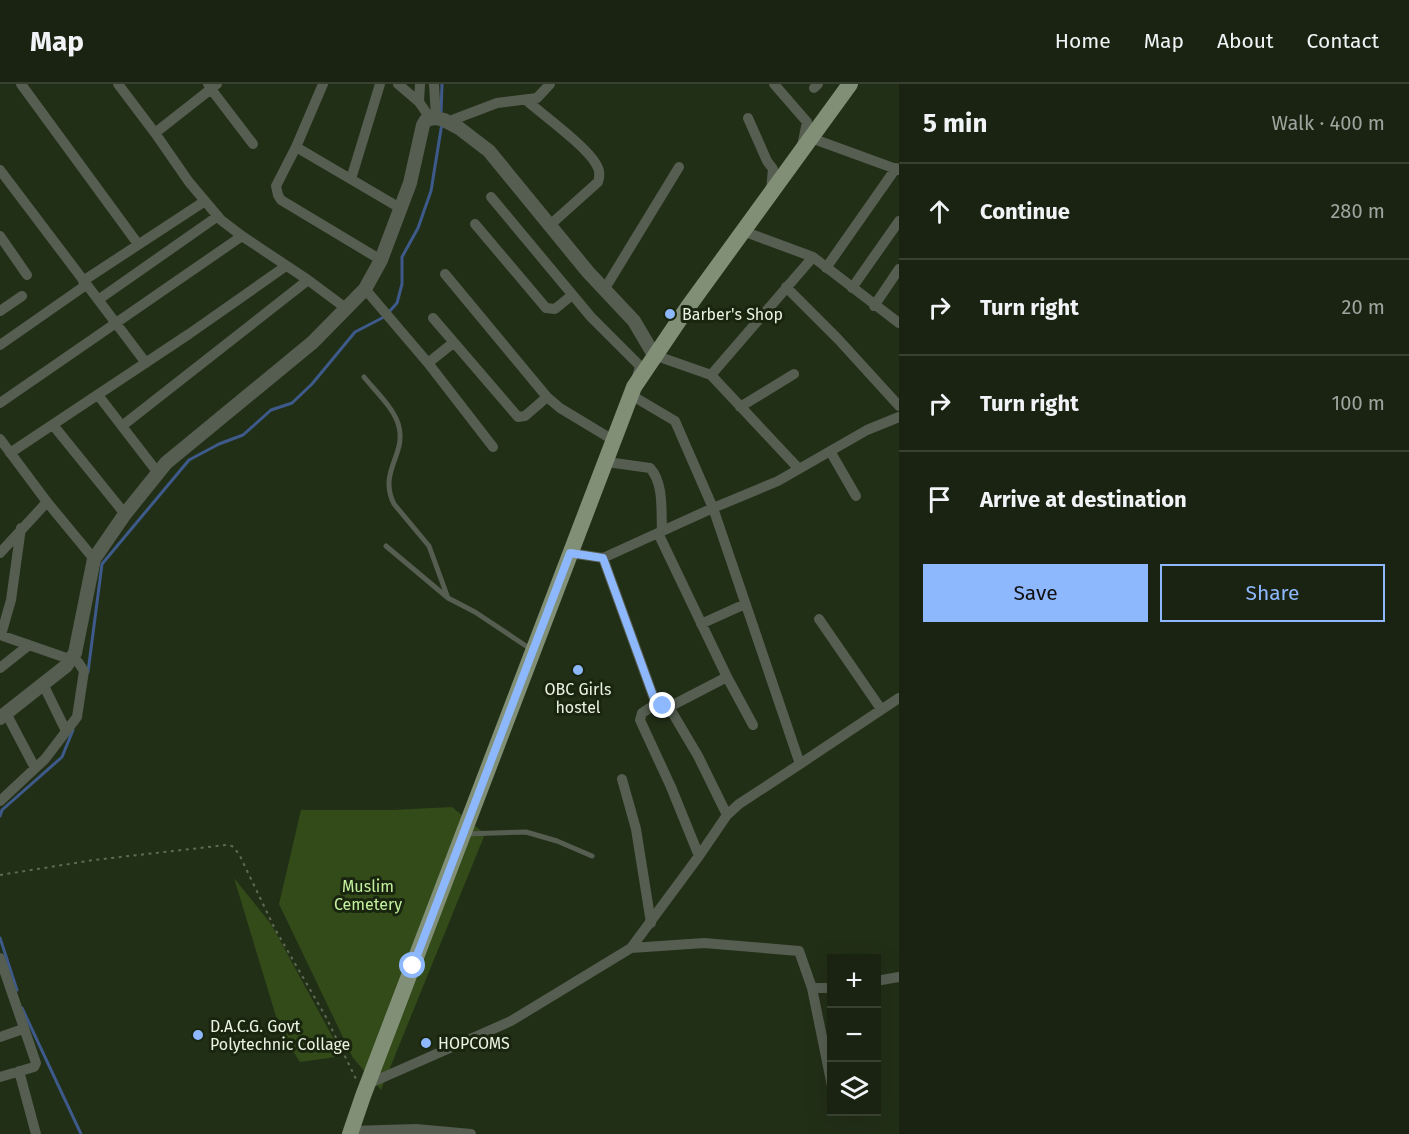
<!DOCTYPE html>
<meta charset="utf-8">
<style>
:root{--surface:#1a2311;--page:#232b1a;--text:#f1f3f6;--muted:#9fa49f;--line:#384031;--accent:#8eb8fd}
body{margin:0;font-family:"Fira Sans",sans-serif;background:var(--page);color:var(--text)}
.controls{position:absolute;right:18px;bottom:18px;display:grid;overflow:hidden;border-radius:0px;box-shadow:0 6px 24px #0002}
.controls button{width:54px;height:54px;display:grid;place-items:center;padding:0;border:0;border-bottom:2px solid var(--line);background:var(--surface);color:var(--text);font:30px sans-serif}
.stop{position:absolute;width:18px;height:18px;margin:-14px;border:4px solid #8eb8fd;border-radius:50%;background:#fff}
.stop.end{background:#8eb8fd;border-color:#fff;box-shadow:0 2px 6px #0008}
.list{margin:0;padding:0;list-style:none}
h2{display:flex;justify-content:space-between;align-items:center;height:78px;margin:0;padding:0 24px;font-size:26px}
h2 small{font-size:20px;font-weight:400;color:var(--muted)}
.list li{display:grid;grid-template-columns:39px 1fr auto;gap:18px;align-items:center;box-sizing:border-box;height:96px;padding:0 24px;border-top:2px solid var(--line)}
.list b{display:block;font-size:22px;white-space:nowrap}
.list em{font-size:20px;font-style:normal;color:var(--muted)}
.actions{display:flex;gap:12px;padding:18px 24px}
.actions a{flex:1;padding:14px 0;border:2px solid var(--accent);border-radius:0px;text-align:center;font-size:21px;color:var(--accent)}
.actions .main{background:var(--accent);color:#111}
.icon{flex:none;width:33px;height:33px;fill:none;stroke:currentColor;stroke-width:2;stroke-linecap:round;stroke-linejoin:round}
.map{position:relative;flex:none;width:899px;height:1050px;overflow:hidden}
header{display:flex;align-items:center;gap:36px;box-sizing:border-box;height:84px;padding:0 30px;background:var(--surface);border-bottom:2px solid var(--line)}
header strong{font-size:28px}
nav{display:flex;gap:33px;margin-inline-start:auto;font-size:21px}
main{display:flex}
aside{flex:1;background:var(--surface)}
.map>svg:first-child{display:block}
</style>
<header>
<strong>Map</strong>
<nav><a>Home</a><a>Map</a><a>About</a><a>Contact</a></nav>
</header>
<main>
<div class="map">
<svg width="899" height="1050" viewBox="0 0 899 1050">
<rect width="100%" height="100%" fill="#222f17"/>
<path fill="#324b19" d="M452,723l33,27 -104,256 -28,-32 -74,-154 22,-94h91z
M234,794l37,46 72,132 -43,6 -19,-29z"/>
<g fill="none" stroke-linecap="round" stroke-linejoin="round">
<path stroke="#3d5a8a" stroke-width="3" d="M441,30l1,-30
M389,228l8,-9 5,-19v-27l16,-29 13,-37 11,-68
M88,588l14,-108 87,-104 30,-16 24,-9 28,-25 21,-7 20,-19 43,-52 29,-15
M0,732l2,-6 60,-53 11,-27
M0,854l17,52
M22,924l59,126"/>
<path stroke="#5f6a55" stroke-width="2" stroke-dasharray="3 4.5" stroke-linecap="butt" d="M0,791l94,-15 132,-15 6,1 7,8 36,75 51,88 30,62"/>
<path stroke="#565d51" stroke-width="5" d="M364,293c12,15 31,32 35,50 7,28 -21,45 -5,77l35,42 19,52
M386,462l62,52 27,14 57,38
M465,750l61,-2 31,9 35,15"/>
<path stroke="#565d51" stroke-width="10" d="M21,0l117,160
M118,0l37,49 56,-44 -3,-5
M217,0l-6,5 42,55
M323,0l-27,63 -20,39 2,9 3,5 100,60
M398,0l21,18 11,16
M434,0l2,34
M774,0l33,38 -5,24
M814,4l4,-4
M526,16c17,15 60,46 70,64 4,6 4,12 2,18l-48,43
M419,18l1,-18
M748,34l19,43 6,8 -2,21
M447,38l50,-19 40,-5 13,-14
M155,49l34,49 32,38 21,16 66,44 39,29
M811,54l88,32
M296,63l104,61
M0,86l146,193
M351,95l29,-95
M491,113l100,120 49,49 -3,11
M475,140l71,84 9,1 17,-14
M0,152l27,39
M813,173l86,66
M826,184l70,-100
M445,190l102,123 13,11 53,32 -2,7
M83,197l122,-80
M786,203l52,52 61,67
M852,204l47,-67
M365,205l63,74 65,84
M604,206l75,-123
M98,216l120,-84
M874,222l25,-37
M0,227l22,-15
M433,234l85,99 7,-1 22,-19
M0,261l86,-60
M654,271l57,20 88,94
M428,279l25,-20
M711,291l102,-118 -70,-26
M98,311l60,78
M631,311l44,26 38,87 65,-27 89,-51 32,-13
M0,319l242,-167
M740,323l54,-33
M53,341l72,89
M122,342l186,-146
M0,355l47,63 47,57
M830,367l26,45
M10,369l179,-119 97,-68
M607,378l43,6c14,15 11,43 12,63
M0,469l47,-51
M570,469l33,5 53,146 13,3 58,-30 -69,-144
M603,474l110,-50 87,256 -61,40 -12,11
M819,535l62,90
M701,540l44,-20
M0,551l78,27 6,9 -7,46 -32,42 -45,42
M1,551l10,-35 10,-72
M0,584l29,-23
M727,593l26,48
M43,600l23,47
M669,623l29,49 29,59 -28,41
M6,629l29,55
M800,680l99,-66
M622,695l14,50 15,94
M631,864l73,-5 95,8 13,37h20
M0,874l36,105 -2,4 -34,10
M876,897l23,-4
M812,904l20,98
M0,953l23,-8
M19,987l17,63
M368,1000l143,-63 120,-73 68,-92 -28,-69 -31,-67 2,-7 14,-9
M351,1047l65,-2 55,5"/>
<path stroke="#565d51" stroke-width="14" d="M0,634l66,-52 9,-13 19,-94 31,-45 41,-51 147,-121 52,-53 16,-29 29,-77 13,-58 3,-5 10,-2 8,2 15,8 30,23 99,121 46,49 20,34"/>
<path stroke="#818f77" stroke-width="16" d="M350,1050l13,-38 271,-709 54,-80 162,-223"/>
</g>
<g fill="none" stroke-linecap="round" stroke-linejoin="round">
<path stroke="#8eb8fd" stroke-width="8" d="M413,882l157,-413 33,5 53,146 7,2"/>
</g>
<g fill="#8eb8fd" stroke="#19250e" stroke-width="2">
<circle cx="670" cy="230" r="6"/>
<circle cx="578" cy="586" r="6"/>
<circle cx="198" cy="951" r="6"/>
<circle cx="426" cy="959" r="6"/>
</g>
<g text-anchor="middle" stroke-width="6" stroke-linejoin="round" paint-order="stroke">
<g font-size="16" fill="#eaf3e3" stroke="#19250e" text-anchor="start">
<text x="682" y="236">Barber's Shop</text>
<text x="578" y="611" text-anchor="middle">OBC Girls<tspan x="578" dy="18">hostel</tspan></text>
<text x="210" y="948">D.A.C.G. Govt<tspan x="210" dy="18">Polytechnic Collage</tspan></text>
<text x="438" y="965">HOPCOMS</text>
</g>
<g font-size="16" fill="#c4f19f" stroke="#19250e">
<text x="368" y="808">Muslim<tspan x="368" dy="18">Cemetery</tspan></text>
</g>
</g>
</svg>
<div class="controls">
<button>+</button>
<button>−</button>
<button><svg class="icon" aria-label="layers" viewBox="0 0 24 24"><path d="M12 4l9 5-9 5-9-5zM3 14l9 5 9-5"/></svg></button>
</div>
<div class="stop" style="left:413px;top:882px"></div>
<div class="stop end" style="left:663px;top:622px"></div>
</div>
<aside>
<h2>5 min<small>Walk · 400 m</small></h2>
<ul class="list">
<li><svg class="icon" aria-label="ahead" viewBox="0 0 24 24"><path d="M12 20V5M6 11l6-6 6 6"/></svg><div><b>Continue</b></div><em>280 m</em></li>
<li><svg class="icon" aria-label="right" viewBox="0 0 24 24"><path d="M7 20v-9h11M14 6l5 5-5 5"/></svg><div><b>Turn right</b></div><em>20 m</em></li>
<li><svg class="icon" aria-label="right" viewBox="0 0 24 24"><path d="M7 20v-9h11M14 6l5 5-5 5"/></svg><div><b>Turn right</b></div><em>100 m</em></li>
<li><svg class="icon" aria-label="arrive" viewBox="0 0 24 24"><path d="M6 21V4h12l-3 4 3 4H6"/></svg><div><b>Arrive at destination</b></div></li>
</ul>
<div class="actions"><a class="main">Save</a><a>Share</a></div>
</aside>
</main>
